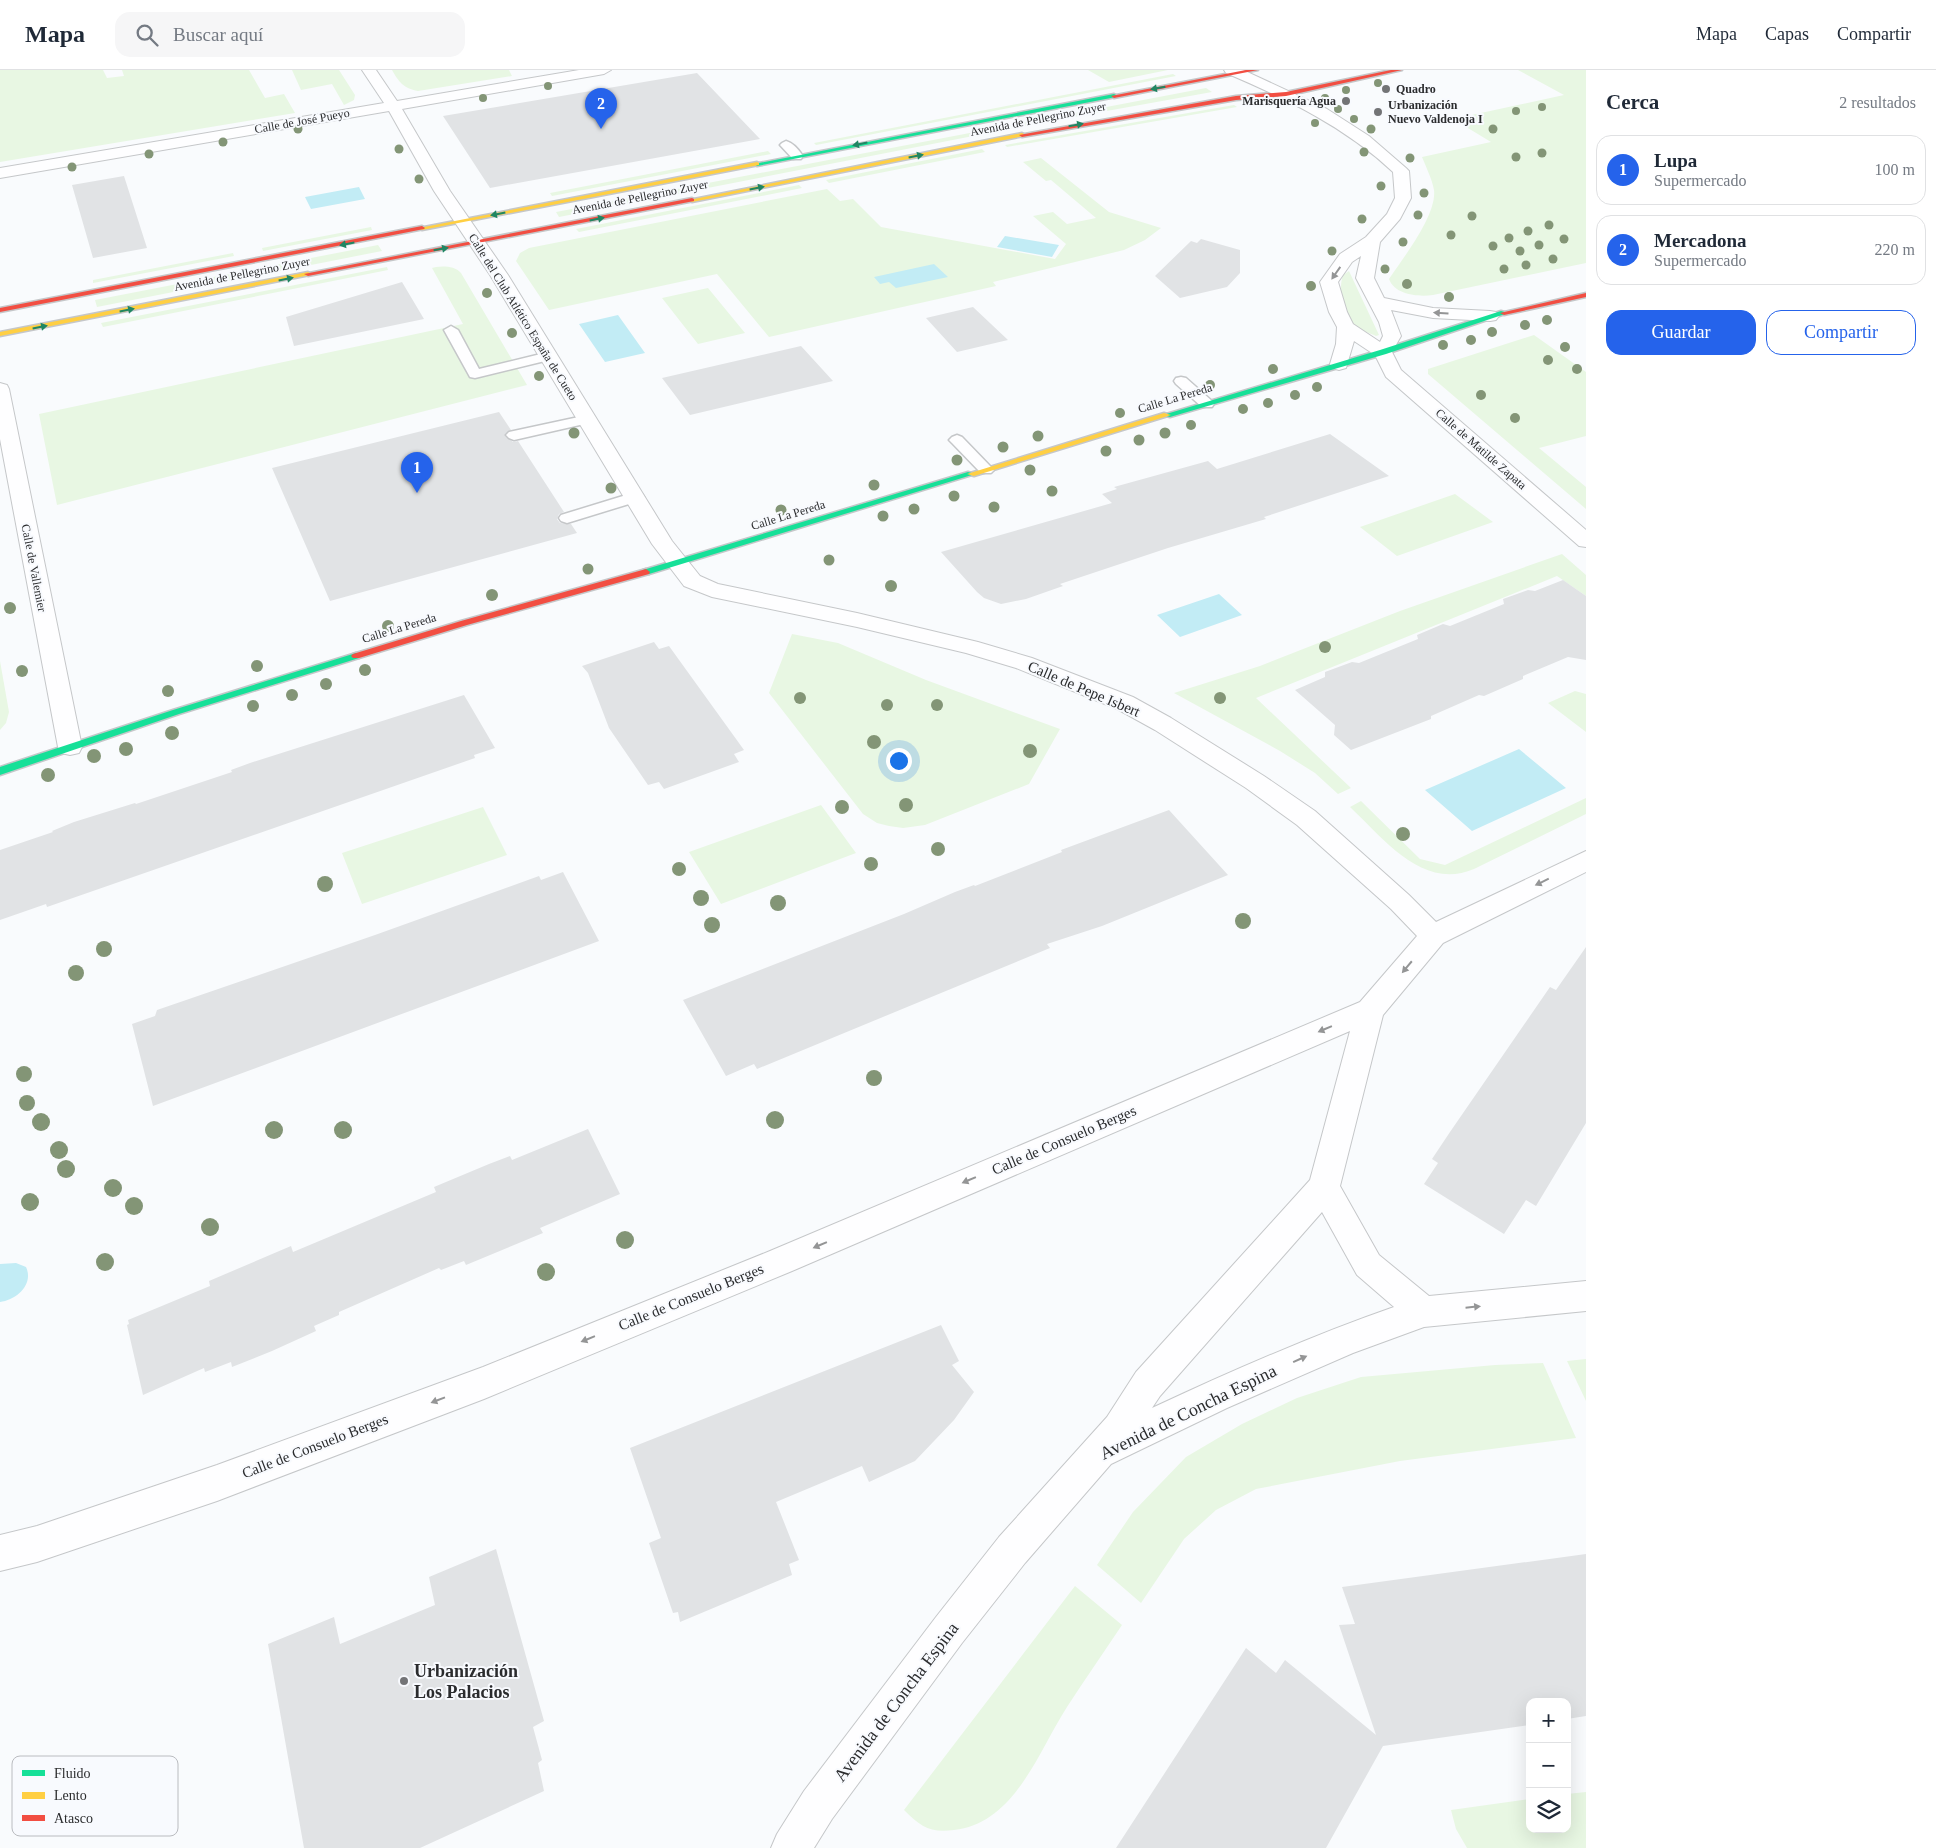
<!DOCTYPE html>
<html lang="es">
<meta charset="utf-8">
<style>
:root{--surface:#fff;--page:#f6f6f7;--text:#1f2937;--muted:#747a83;--line:#e0e1e3;--accent:#2563eb}
body{margin:0;font-family:"Times New Roman",serif;background:var(--page);color:var(--text)}
.controls{position:absolute;right:15px;bottom:15px;display:grid;overflow:hidden;border-radius:10px;box-shadow:0 5px 20px #0002}
.controls button{width:45px;height:45px;display:grid;place-items:center;padding:0;border:0;border-bottom:1px solid var(--line);background:var(--surface);color:var(--text);font:25px sans-serif}
.you{position:absolute;left:898px;top:690px;width:18px;height:18px;margin:-12px;border:4px solid #fff;border-radius:50%;background:#1a73e8;box-shadow:0 0 0 8px #1a73e833}
.badge{display:grid;place-items:center;width:32px;height:32px;border-radius:50%;background:var(--accent);color:#fff;font-size:16px;font-weight:700}
.pin{position:absolute;translate:-50% -41px;filter:drop-shadow(0 1px 2px #0008)}
.pin::after{content:'';position:absolute;top:26px;width:18px;height:15px;background:inherit;clip-path:polygon(0 0,100% 0,50% 100%)}
.list{margin:0;padding:0;list-style:none}
h2{display:flex;justify-content:space-between;align-items:center;height:65px;margin:0;padding:0 20px;font-size:21px}
h2 small{font-size:16px;font-weight:400;color:var(--muted)}
.list li{display:grid;grid-template-columns:32px 1fr auto;gap:15px;align-items:center;box-sizing:border-box;height:70px;margin:0 10px 10px;padding:0 10px;border:1px solid var(--line);border-radius:15px}
.list b{display:block;font-size:19px;white-space:nowrap}
.list p{margin:0;font-size:16px;white-space:nowrap;color:var(--muted)}
.list em{font-size:16px;font-style:normal;color:var(--muted)}
.actions{display:flex;gap:10px;padding:15px 20px}
.actions a{flex:1;padding:11px 0;border:1px solid var(--accent);border-radius:15px;text-align:center;font-size:18px;color:var(--accent)}
.actions .main{background:var(--accent);color:#fff}
.icon{flex:none;width:28px;height:28px;fill:none;stroke:currentColor;stroke-width:2;stroke-linecap:round;stroke-linejoin:round}
.map{position:relative;flex:none;width:1586px;height:1778px;overflow:hidden}
header{display:flex;align-items:center;gap:30px;box-sizing:border-box;height:70px;padding:0 25px;background:var(--surface);border-bottom:1px solid var(--line)}
header strong{font-size:24px}
nav{display:flex;gap:28px;margin-inline-start:auto;font-size:18px}
.search{width:350px;height:45px;background:var(--page);display:flex;align-items:center;gap:12px;box-sizing:border-box;padding:0 18px;border-radius:15px;color:var(--muted);font-size:19px}
main{display:flex}
aside{flex:1;background:var(--surface)}
.map>svg:first-child{display:block}
</style>
<header>
<strong>Mapa</strong>
<div class="search"><svg class="icon" aria-label="search" viewBox="0 0 24 24"><circle cx="10" cy="10" r="6"/><path d="M15 15l6 6"/></svg>Buscar aquí</div>
<nav><a>Mapa</a><a>Capas</a><a>Compartir</a></nav>
</header>
<main>
<div class="map">
<svg width="1586" height="1778" viewBox="0 0 1586 1778">
<rect width="100%" height="100%" fill="#f9fbfd"/>
<path fill="#e8f7e3" d="M0,0h103l4,8 17,-2 -2,-6h127l16,28 19,-4 11,19 -295,49z
M292,0h47l16,25 -1,5 -10,5 -12,-21 -31,6z
M392,0h117l3,6 -94,15c-15,-3 -19,-9 -26,-21z
M1088,0h80l-59,12z
M1518,0h68v193l-153,32c-15,2 -38,0 -44,-16 14,-21 48,-64 45,-89 -2,-11 -8,-23 -12,-33l69,-15 -38,-23 111,-24z
M1173,4l3,2 -360,69 -2,-2z
M1206,18l6,4 -172,31 -481,94 -3,-5z
M1234,35l3,2 -230,40 -2,-2z
M982,79l3,3 -156,31 -3,-3z
M768,81l3,3 -219,42 -2,-3z
M1041,88l68,54 52,16 -16,12 -21,10 -131,32 3,4 -227,51 -52,-63 -168,36 -33,-49 4,-8 9,-5 298,-59 13,12 13,-2 28,28 174,32 11,-15 -33,-28 20,-4 14,12 29,-6 -45,-38 -5,1 -23,-19z
M799,115l3,3 -223,44 -3,-3z
M371,157l1,3 -109,21 -1,-3z
M378,175l4,6 -285,56 -2,-7z
M233,183l1,3 -141,27v-3z
M387,197l1,3 -285,57 -2,-4z
M436,197c8,-1 19,-1 25,6l66,112 -470,120 -18,-91 424,-90 -31,-56z
M1349,201l30,64 -3,1c-7,-3 -16,-6 -22,-11 -12,-11 -16,-35 -11,-50z
M708,218l37,45 -47,11 -36,-46z
M1534,265l52,37v64l-47,12 47,39v22l-158,-135v-5z
M1455,424l38,28 -96,34 -37,-29z
M1562,484l24,21v21l-29,-20 -301,122 95,90 -13,6 -23,-21 -35,-22 -106,-58 86,-27 140,-55z
M792,564l46,9 88,37 134,49 -31,55 -104,41 -22,3 -14,-2 -12,-3 -14,-9 -94,-121z
M0,591l9,51 -3,11 -6,7z
M1575,621l11,3v38l-38,-29z
M1586,728v16l-112,55c-51,22 -90,-30 -124,-62l11,-6 59,58 25,6z
M821,735l35,48 -135,51 -32,-52z
M483,737l24,48 -145,49 -20,-51z
M1586,1289v42l-19,-40z
M1543,1293l33,75 -176,23 -144,28 -40,21 -32,29 -43,64 -44,-38 36,-53 53,-55 56,-33 55,-26 64,-21 134,-12z
M1075,1516l47,39c-18,27 -37,54 -55,82 -29,45 -52,116 -113,123 -24,3 -33,-3 -50,-20z
M1586,1722v56h-119l-11,-19 -5,-19 79,-11v30h37v-35z"/>
<path fill="#c2ecf5" d="M359,117l6,12 -54,10 -6,-12z
M1005,166l54,9 -7,12 -55,-10z
M934,194l14,13 -52,11 -7,-6 -9,2 -6,-7z
M618,245l27,38 -40,9 -26,-38z
M1219,524l23,21 -62,22 -23,-22z
M1519,679l47,39 -94,43 -47,-41z
M16,1193l10,4c8,17 -9,33 -26,35v-38z"/>
<path fill="#e1e3e5" d="M697,3l63,66 -270,49 -47,-72z
M124,106l23,72 -54,10 -21,-73z
M1201,169l39,11v23l-13,14 -47,11 -25,-22 36,-35 6,2z
M402,212l22,37 -130,27 -8,-29z
M973,237l35,33 -51,12 -31,-34z
M801,276l32,35 -143,34 -28,-37z
M499,342l12,18 -6,4v2l8,6 5,-1 46,71 -5,2 -2,5 3,4 11,1 6,9 -247,68 -58,-133z
M1330,364l59,42 -125,41 2,2 -98,29 -108,36 3,2 -37,13 -25,5 -17,-6 -7,-6 -36,-40 171,-49 -10,-9 15,-5 -3,-2 94,-26 9,8z
M1563,510l23,16v64l-18,-3 -45,19v3l-39,17 -5,-1 -48,21v3l-80,31 -17,-15 1,-10 -40,-35 30,-13v-5l27,-10 7,1 59,-24 -1,-4 26,-11 7,2 54,-22 -1,-5 25,-9 7,1z
M654,572l5,7 10,-3 75,104 -10,4 5,8 -75,27 -5,-7 -11,3 -39,-57 -21,-55 -6,-7z
M464,625l31,53 -21,7 1,3 -428,149 -1,-3 -46,16v-70l53,-18 -1,-1 22,-9 61,-19 1,1 96,-32 -1,-2 19,-7z
M1169,740l59,65 -126,51 -55,18 3,4 -293,121 -3,-5 -28,12 -43,-76 221,-86 51,-22 19,-7 1,1 87,-34 -1,-2z
M563,802l36,69 -446,165 -21,-82 23,-8 2,-6 218,-75 164,-59 2,4z
M1586,877v176l-50,83 -10,-6 -22,34 -80,-50 14,-21 -6,-4 18,-27 100,-145 6,3z
M588,1059l32,65 -80,34 3,5 -77,32 -2,-4 -23,9 -2,-2 -100,44v3l-25,11 2,5 -44,20 -40,16 -1,-5 -26,10 -1,-4 -61,27 -16,-70 2,-1 -1,-4 82,-34 -1,-5 82,-35 2,6 143,-60 -2,-5 55,-23 21,-8 2,4z
M941,1255l18,36 -7,4 22,27 -20,28 -39,41 -46,21 -7,-16 -86,36 23,58 -10,4 3,11 -112,47 -2,-10 -5,1 -24,-70 12,-5 -31,-90z
M496,1479l48,172 -11,6 9,33 -4,3 6,28 -124,57h-116l-36,-204 66,-27 6,27 95,-39 -6,-28z
M1586,1484v162l-19,3v-17h-37v23l-147,21 -57,102h-210l130,-200 30,25 9,-13 91,75 -37,-110 16,-1 -13,-37z"/>
<g fill="none" stroke-linecap="round" stroke-linejoin="round">
<g stroke="#c5c7c9" stroke-width="3">
<path id="lane" d="M786,71c7,2 13,9 17,15l-2,3h-8l-13,-14 2,-2z
M451,256l7,4 21,39 70,-17 5,1 2,3 -2,3 -5,1 -74,18 -5,-1 -26,-47z
M1181,307l5,1 26,23 2,3 -2,3h-10l-26,-23 -2,-3 2,-3z
M588,345l5,1 2,3 -2,3 -79,18 -5,-2 -3,-3 3,-3z
M957,365l5,2 29,30 3,3 -3,3h-10l-29,-30 -3,-3 3,-3z
M636,422l6,2 2,3 -2,3 -75,23 -6,-2 -2,-3 2,-3z"/>
</g>
<g stroke="#c5c7c9" stroke-width="2">
<path id="street" d="M362,0h14l21,31 182,-31h32l-7,4 -202,35 48,82 58,84 164,266 28,35 18,8 139,29 121,29 54,16 101,39 38,21 93,58 51,35 94,84 27,27 150,-71v21l-143,71 -60,72 -43,171 39,69 50,41 157,-15v30l-162,16 -71,26 -126,55 -116,56 -86,99 -63,80 -130,176 -18,29h-43l6,-14 27,-43 132,-174 63,-80 108,-120 29,-45 174,-192 40,-149 -558,240 -308,128 -267,102 -180,61 -37,9v-36l37,-9 180,-61 266,-98 287,-116 590,-249 57,-66 -26,-27 -94,-84 -51,-37 -91,-58 -38,-21 -101,-41 -50,-15 -109,-26 -145,-30 -28,-11 -32,-42 -162,-269 -56,-84 -45,-80 -389,67v-10l384,-65zM1322,1142l35,63 37,32c-83,29 -163,64 -242,101l8,-12z
M1224,0h19l84,39 42,27 37,32 3,3 2,27 -11,21 -20,23 -6,36 10,20 49,10 57,3 6,1 3,4 -3,4 -6,1 -57,-3 -42,-8 10,26 -9,16 9,18 185,160v17l-7,-1 -193,-169 -11,-22 -21,-14 -8,27 -7,2 -7,-2 -2,-4 6,-20 1,-17 -8,-15 -9,-30 20,-28 26,-17 21,-23 8,-16 -2,-26c-48,-45 -106,-73 -167,-99zM1361,186l-5,22 23,44 4,14 -3,6 -27,-18 -6,-12 -9,-30 14,-20z
M0,313l7,2 2,4 73,358 -3,6 -9,2 -9,-2 -3,-6 -58,-308z"/>
</g>
<g stroke="#c5c7c9" stroke-width="3">
<path id="fast" d="M1114,24l2,1v2l-359,69 -3,-2z
M1501,241l7,2 -122,41 -216,63 -7,-2 217,-65z
M968,402l7,2 -326,100h-6l-1,-2 1,-2z
M356,583l3,1v4l-180,56 -179,61v-8l173,-57z"/>
</g>
<g stroke="#c5c7c9" stroke-width="3">
<path id="slow" d="M1022,63l2,1v2l-332,66 -3,-2z
M757,92l2,1v2l-337,65 -3,-2z
M308,202l2,1v2l-310,61v-4z
M1164,343l7,2 -197,61 -7,-2z"/>
</g>
<g stroke="#c5c7c9" stroke-width="3">
<path id="jam" d="M1246,0h12l-144,28 -3,-2z
M1391,0h11l-116,26 -50,4 -214,37 -3,-2 217,-39 50,-4z
M692,128l2,1v2l-386,75 -4,-2z
M422,156l3,2 -1,1 -424,83v-4z
M1586,223v4l-82,18 -4,-2z
M646,499l4,3 -1,2 -182,51 -108,33h-6l-2,-2 2,-2 108,-33z"/>
</g>
<use href="#lane" fill="#fefeff" fill-rule="evenodd"/>
<use href="#street" fill="#fefeff" fill-rule="evenodd"/>
<use href="#fast" fill="#16e098" fill-rule="evenodd"/>
<use href="#slow" fill="#ffcf43" fill-rule="evenodd"/>
<use href="#jam" fill="#f24e42" fill-rule="evenodd"/>
</g>
<g fill="#839576">
<circle cx="1378" cy="13" r="4"/>
<circle cx="548" cy="16" r="4"/>
<circle cx="1346" cy="20" r="4"/>
<circle cx="483" cy="28" r="4"/>
<circle cx="1325" cy="28" r="4"/>
<circle cx="1542" cy="37" r="4"/>
<circle cx="1338" cy="39" r="4"/>
<circle cx="1516" cy="41" r="4"/>
<circle cx="1354" cy="49" r="4"/>
<circle cx="1315" cy="53" r="4"/>
<circle cx="298" cy="59" r="4.5"/>
<circle cx="1371" cy="59" r="4.5"/>
<circle cx="1493" cy="59" r="4.5"/>
<circle cx="223" cy="72" r="4.5"/>
<circle cx="399" cy="79" r="4.5"/>
<circle cx="1364" cy="82" r="4.5"/>
<circle cx="1542" cy="83" r="4.5"/>
<circle cx="149" cy="84" r="4.5"/>
<circle cx="1516" cy="87" r="4.5"/>
<circle cx="1410" cy="88" r="4.5"/>
<circle cx="72" cy="97" r="4.5"/>
<circle cx="419" cy="109" r="4.5"/>
<circle cx="1381" cy="116" r="4.5"/>
<circle cx="1424" cy="123" r="4.5"/>
<circle cx="1418" cy="145" r="4.5"/>
<circle cx="1472" cy="146" r="4.5"/>
<circle cx="1362" cy="149" r="4.5"/>
<circle cx="1549" cy="155" r="4.5"/>
<circle cx="1528" cy="161" r="4.5"/>
<circle cx="1451" cy="165" r="4.5"/>
<circle cx="1509" cy="168" r="4.5"/>
<circle cx="1564" cy="169" r="4.5"/>
<circle cx="1403" cy="172" r="4.5"/>
<circle cx="1539" cy="175" r="4.5"/>
<circle cx="1493" cy="176" r="4.5"/>
<circle cx="1332" cy="181" r="4.5"/>
<circle cx="1520" cy="181" r="4.5"/>
<circle cx="1553" cy="189" r="4.5"/>
<circle cx="1526" cy="195" r="4.5"/>
<circle cx="1385" cy="199" r="4.5"/>
<circle cx="1504" cy="199" r="4.5"/>
<circle cx="1407" cy="214" r="5"/>
<circle cx="1311" cy="216" r="5"/>
<circle cx="487" cy="223" r="5"/>
<circle cx="1449" cy="227" r="5"/>
<circle cx="1547" cy="250" r="5"/>
<circle cx="1525" cy="255" r="5"/>
<circle cx="1492" cy="262" r="5"/>
<circle cx="512" cy="263" r="5"/>
<circle cx="1471" cy="270" r="5"/>
<circle cx="1443" cy="275" r="5"/>
<circle cx="1565" cy="277" r="5"/>
<circle cx="1548" cy="290" r="5"/>
<circle cx="1273" cy="299" r="5"/>
<circle cx="1577" cy="299" r="5"/>
<circle cx="539" cy="306" r="5"/>
<circle cx="1210" cy="315" r="5"/>
<circle cx="1317" cy="317" r="5"/>
<circle cx="1295" cy="325" r="5"/>
<circle cx="1481" cy="325" r="5"/>
<circle cx="1268" cy="333" r="5"/>
<circle cx="1243" cy="339" r="5"/>
<circle cx="1120" cy="343" r="5"/>
<circle cx="1515" cy="348" r="5"/>
<circle cx="1191" cy="355" r="5"/>
<circle cx="574" cy="363" r="5.5"/>
<circle cx="1165" cy="363" r="5.5"/>
<circle cx="1038" cy="366" r="5.5"/>
<circle cx="1139" cy="370" r="5.5"/>
<circle cx="1003" cy="377" r="5.5"/>
<circle cx="1106" cy="381" r="5.5"/>
<circle cx="957" cy="390" r="5.5"/>
<circle cx="1030" cy="400" r="5.5"/>
<circle cx="874" cy="415" r="5.5"/>
<circle cx="611" cy="418" r="5.5"/>
<circle cx="1052" cy="421" r="5.5"/>
<circle cx="954" cy="426" r="5.5"/>
<circle cx="994" cy="437" r="5.5"/>
<circle cx="914" cy="439" r="5.5"/>
<circle cx="781" cy="440" r="5.5"/>
<circle cx="883" cy="446" r="5.5"/>
<circle cx="829" cy="490" r="5.5"/>
<circle cx="588" cy="499" r="5.5"/>
<circle cx="891" cy="516" r="6"/>
<circle cx="492" cy="525" r="6"/>
<circle cx="10" cy="538" r="6"/>
<circle cx="388" cy="556" r="6"/>
<circle cx="1325" cy="577" r="6"/>
<circle cx="257" cy="596" r="6"/>
<circle cx="365" cy="600" r="6"/>
<circle cx="22" cy="601" r="6"/>
<circle cx="326" cy="614" r="6"/>
<circle cx="168" cy="621" r="6"/>
<circle cx="292" cy="625" r="6"/>
<circle cx="800" cy="628" r="6"/>
<circle cx="1220" cy="628" r="6"/>
<circle cx="887" cy="635" r="6"/>
<circle cx="937" cy="635" r="6"/>
<circle cx="253" cy="636" r="6"/>
<circle cx="172" cy="663" r="7"/>
<circle cx="874" cy="672" r="7"/>
<circle cx="126" cy="679" r="7"/>
<circle cx="1030" cy="681" r="7"/>
<circle cx="94" cy="686" r="7"/>
<circle cx="48" cy="705" r="7"/>
<circle cx="906" cy="735" r="7"/>
<circle cx="842" cy="737" r="7"/>
<circle cx="1403" cy="764" r="7"/>
<circle cx="938" cy="779" r="7"/>
<circle cx="871" cy="794" r="7"/>
<circle cx="679" cy="799" r="7"/>
<circle cx="325" cy="814" r="8"/>
<circle cx="701" cy="828" r="8"/>
<circle cx="778" cy="833" r="8"/>
<circle cx="1243" cy="851" r="8"/>
<circle cx="712" cy="855" r="8"/>
<circle cx="104" cy="879" r="8"/>
<circle cx="76" cy="903" r="8"/>
<circle cx="24" cy="1004" r="8"/>
<circle cx="874" cy="1008" r="8"/>
<circle cx="27" cy="1033" r="8"/>
<circle cx="775" cy="1050" r="9"/>
<circle cx="41" cy="1052" r="9"/>
<circle cx="274" cy="1060" r="9"/>
<circle cx="343" cy="1060" r="9"/>
<circle cx="59" cy="1080" r="9"/>
<circle cx="66" cy="1099" r="9"/>
<circle cx="113" cy="1118" r="9"/>
<circle cx="30" cy="1132" r="9"/>
<circle cx="134" cy="1136" r="9"/>
<circle cx="210" cy="1157" r="9"/>
<circle cx="625" cy="1170" r="9"/>
<circle cx="105" cy="1192" r="9"/>
<circle cx="546" cy="1202" r="9"/>
</g>
<defs><path id="oneway-solid" d="M-6-.8H1V-3.2L6.5 0L1 3.2V.8H-6Z" transform="scale(1.25)"/></defs>
<g fill="#208663">
<use href="#oneway-solid" transform="translate(1158 18) rotate(170)"/>
<use href="#oneway-solid" transform="translate(1076 55) rotate(-10)"/>
<use href="#oneway-solid" transform="translate(860 74) rotate(169)"/>
<use href="#oneway-solid" transform="translate(916 86) rotate(-11)"/>
<use href="#oneway-solid" transform="translate(757 118) rotate(-11)"/>
<use href="#oneway-solid" transform="translate(498 144) rotate(169)"/>
<use href="#oneway-solid" transform="translate(597 149) rotate(-11)"/>
<use href="#oneway-solid" transform="translate(347 174) rotate(169)"/>
<use href="#oneway-solid" transform="translate(441 179) rotate(-10)"/>
<use href="#oneway-solid" transform="translate(286 209) rotate(-11)"/>
<use href="#oneway-solid" transform="translate(127 240) rotate(-11)"/>
<use href="#oneway-solid" transform="translate(40 257) rotate(-11)"/>
</g>
<g fill="#949596">
<use href="#oneway-solid" transform="translate(1336 203) rotate(125)"/>
<use href="#oneway-solid" transform="translate(1441 243) rotate(-177)"/>
<use href="#oneway-solid" transform="translate(1542 812) rotate(154)"/>
<use href="#oneway-solid" transform="translate(1407 897) rotate(130)"/>
<use href="#oneway-solid" transform="translate(1325 959) rotate(157)"/>
<use href="#oneway-solid" transform="translate(969 1110) rotate(157)"/>
<use href="#oneway-solid" transform="translate(820 1175) rotate(157)"/>
<use href="#oneway-solid" transform="translate(1473 1237) rotate(-6)"/>
<use href="#oneway-solid" transform="translate(588 1269) rotate(158)"/>
<use href="#oneway-solid" transform="translate(1300 1289) rotate(-24)"/>
<use href="#oneway-solid" transform="translate(438 1330) rotate(159)"/>
</g>
<g fill="#737476" stroke="#f8fafe" stroke-width="2">
<circle cx="1386" cy="19" r="5"/>
<circle cx="1346" cy="31" r="5"/>
<circle cx="1378" cy="42" r="5"/>
<circle cx="404" cy="1611" r="5"/>
</g>
<g text-anchor="middle" stroke-width="4" stroke-linejoin="round" paint-order="stroke">
<g font-size="12" font-weight="bold" fill="#2b2c2e" stroke="#f8fafe" text-anchor="start">
<text x="1396" y="23">Quadro</text>
<text x="1336" y="35" text-anchor="end">Marisquería Agua</text>
<text x="1388" y="39">Urbanización<tspan x="1388" dy="14">Nuevo Valdenoja I</tspan></text>
</g>
<g font-size="12" fill="#2b2c2e" stroke="#f8fafe">
<text transform="translate(1038 49) rotate(-11)" y="4">Avenida de Pellegrino Zuyer</text>
<text transform="translate(302 51) rotate(-10)" y="4">Calle de José Pueyo</text>
<text transform="translate(640 127) rotate(-11)" y="4">Avenida de Pellegrino Zuyer</text>
<text transform="translate(242 204) rotate(-11)" y="4">Avenida de Pellegrino Zuyer</text>
<text transform="translate(523 247) rotate(58)" y="4">Calle del Club Atlético España de Cueto</text>
<text transform="translate(1175 328) rotate(-17)" y="4">Calle La Pereda</text>
<text transform="translate(1481 379) rotate(41)" y="4">Calle de Matilde Zapata</text>
<text transform="translate(788 445) rotate(-17)" y="4">Calle La Pereda</text>
<text transform="translate(34 498) rotate(79)" y="4">Calle de Vallemier</text>
<text transform="translate(399 558) rotate(-17)" y="4">Calle La Pereda</text>
</g>
<g font-size="15" fill="#2b2c2e" stroke="#f8fafe">
<text transform="translate(1084 619) rotate(23)" y="5">Calle de Pepe Isbert</text>
<text transform="translate(1064 1070) rotate(-23)" y="5">Calle de Consuelo Berges</text>
<text transform="translate(691 1227) rotate(-22)" y="5">Calle de Consuelo Berges</text>
<text transform="translate(315 1376) rotate(-21)" y="5">Calle de Consuelo Berges</text>
</g>
<g font-size="18" fill="#2b2c2e" stroke="#f8fafe">
<text transform="translate(1188 1342) rotate(-26)" y="6">Avenida de Concha Espina</text>
<text transform="translate(896 1632) rotate(-53)" y="6">Avenida de Concha Espina</text>
</g>
<g font-size="18" font-weight="bold" fill="#2b2c2e" stroke="#f8fafe" text-anchor="start">
<text x="414" y="1607">Urbanización<tspan x="414" dy="21">Los Palacios</tspan></text>
</g>
</g>
<rect x="12" y="1686" width="166" height="80" rx="8" fill="#f8fafe" stroke="#babcc0" stroke-width="1"/>
<rect x="22" y="1700" width="23" height="6" fill="#16e098"/>
<rect x="22" y="1722" width="23" height="7" fill="#ffcf43"/>
<rect x="22" y="1745" width="23" height="6" fill="#f24e42"/>
<g font-size="14" fill="#2b2c2e">
<text x="54" y="1708">Fluido</text>
<text x="54" y="1730">Lento</text>
<text x="54" y="1753">Atasco</text>
</g>
</svg>
<div class="controls">
<button>+</button>
<button>−</button>
<button><svg class="icon" aria-label="layers" viewBox="0 0 24 24"><path d="M12 4l9 5-9 5-9-5zM3 14l9 5 9-5"/></svg></button>
</div>
<div class="you"></div>
<div class="pin badge" style="left:417px;top:423px">1</div>
<div class="pin badge" style="left:601px;top:59px">2</div>
</div>
<aside>
<h2>Cerca<small>2 resultados</small></h2>
<ul class="list">
<li><span class="badge">1</span><div><b>Lupa</b><p>Supermercado</p></div><em>100 m</em></li>
<li><span class="badge">2</span><div><b>Mercadona</b><p>Supermercado</p></div><em>220 m</em></li>
</ul>
<div class="actions"><a class="main">Guardar</a><a>Compartir</a></div>
</aside>
</main>
